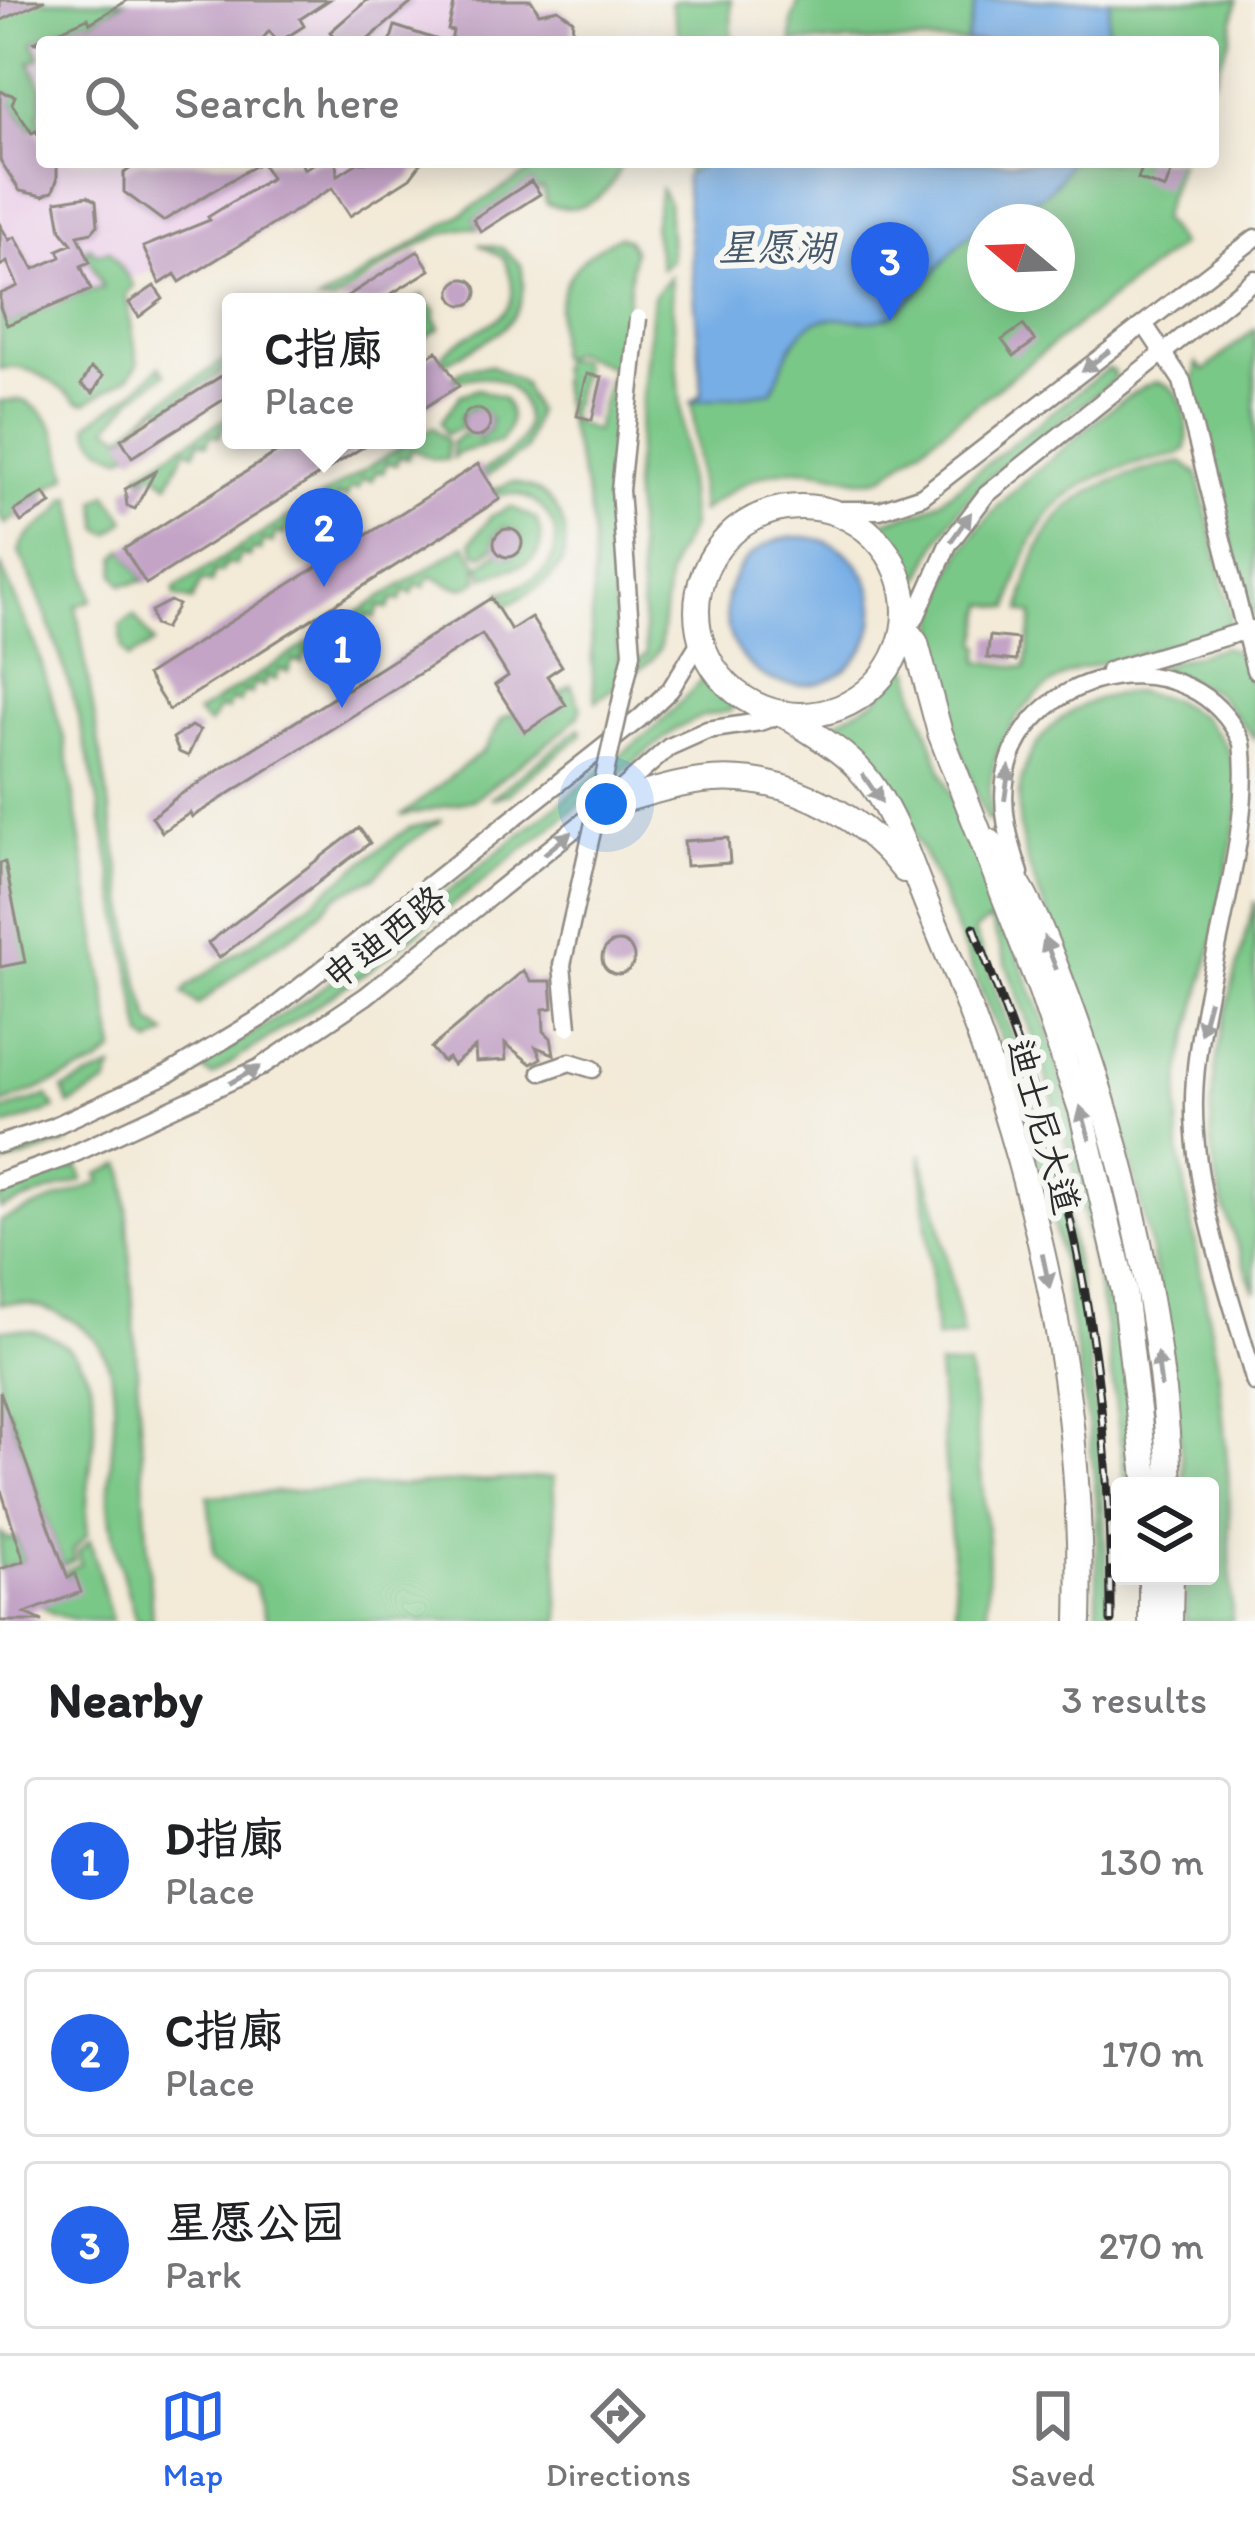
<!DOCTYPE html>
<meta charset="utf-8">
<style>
:root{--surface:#fff;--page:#f2f2f2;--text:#202124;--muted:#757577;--line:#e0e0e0;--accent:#2563eb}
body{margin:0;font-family:Itim,"LXGW WenKai TC",sans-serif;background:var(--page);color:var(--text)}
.controls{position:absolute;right:36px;bottom:36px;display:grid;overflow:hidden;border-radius:12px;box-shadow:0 6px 30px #0003}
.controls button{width:108px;height:108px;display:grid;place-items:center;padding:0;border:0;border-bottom:3px solid var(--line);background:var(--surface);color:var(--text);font:60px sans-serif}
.compass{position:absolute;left:967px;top:204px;width:108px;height:108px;border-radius:50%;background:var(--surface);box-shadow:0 6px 30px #0003;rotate:289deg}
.you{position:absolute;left:606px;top:804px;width:42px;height:42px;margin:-30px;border:9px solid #fff;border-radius:50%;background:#1a73e8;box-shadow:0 0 0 18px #1a73e833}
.badge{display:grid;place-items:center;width:78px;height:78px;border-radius:50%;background:var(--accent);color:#fff;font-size:39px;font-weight:700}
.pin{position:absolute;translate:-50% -99px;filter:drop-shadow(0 3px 6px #0008)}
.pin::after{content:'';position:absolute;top:63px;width:42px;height:36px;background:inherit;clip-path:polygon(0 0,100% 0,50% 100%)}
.popup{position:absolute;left:222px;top:293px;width:204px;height:156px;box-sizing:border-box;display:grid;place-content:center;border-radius:12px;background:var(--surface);filter:drop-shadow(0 3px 9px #0005);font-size:39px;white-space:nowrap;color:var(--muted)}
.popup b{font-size:45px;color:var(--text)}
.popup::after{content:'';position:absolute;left:50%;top:100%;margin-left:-24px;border:24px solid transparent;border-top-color:var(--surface)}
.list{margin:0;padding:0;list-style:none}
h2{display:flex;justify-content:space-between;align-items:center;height:156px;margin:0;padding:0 48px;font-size:51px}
h2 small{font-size:39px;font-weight:400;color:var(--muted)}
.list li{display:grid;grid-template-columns:78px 1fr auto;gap:36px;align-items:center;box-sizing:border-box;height:168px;margin:0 24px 24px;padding:0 24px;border:3px solid var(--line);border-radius:12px}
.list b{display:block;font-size:45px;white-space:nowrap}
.list p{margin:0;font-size:39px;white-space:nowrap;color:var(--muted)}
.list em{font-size:39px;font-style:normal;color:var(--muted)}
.icon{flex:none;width:66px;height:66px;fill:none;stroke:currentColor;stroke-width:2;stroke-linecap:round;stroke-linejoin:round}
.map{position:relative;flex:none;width:1255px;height:1621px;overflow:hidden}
.search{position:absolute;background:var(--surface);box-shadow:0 6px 30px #0003;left:36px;right:36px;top:36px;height:132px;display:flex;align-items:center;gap:30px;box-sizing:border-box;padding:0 42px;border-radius:12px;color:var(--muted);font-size:45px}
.sheet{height:732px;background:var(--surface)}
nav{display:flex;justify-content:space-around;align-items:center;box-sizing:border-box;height:168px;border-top:3px solid var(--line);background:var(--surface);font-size:33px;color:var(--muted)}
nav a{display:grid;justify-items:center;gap:6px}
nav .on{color:var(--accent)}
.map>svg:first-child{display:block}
</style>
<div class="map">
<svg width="1255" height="1621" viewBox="0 0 1255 1621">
<rect width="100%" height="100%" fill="#f6f6f2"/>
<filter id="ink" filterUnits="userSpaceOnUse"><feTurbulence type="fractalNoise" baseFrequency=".00833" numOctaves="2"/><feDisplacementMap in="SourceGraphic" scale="24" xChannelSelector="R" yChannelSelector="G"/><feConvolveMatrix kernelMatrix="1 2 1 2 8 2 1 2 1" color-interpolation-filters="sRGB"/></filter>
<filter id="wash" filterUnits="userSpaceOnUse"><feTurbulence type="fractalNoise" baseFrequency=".004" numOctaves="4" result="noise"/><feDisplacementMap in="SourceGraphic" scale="48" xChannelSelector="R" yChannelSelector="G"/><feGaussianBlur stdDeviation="2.7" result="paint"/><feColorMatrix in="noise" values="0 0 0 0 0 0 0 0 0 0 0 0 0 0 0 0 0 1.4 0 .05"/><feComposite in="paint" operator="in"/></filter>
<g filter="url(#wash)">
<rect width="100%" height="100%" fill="#f3ead8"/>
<path fill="#ecd1ea" d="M124,0h407l9,14 9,-6 18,6 7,16 -4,12h-528v46l-12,-26 3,-20z
M0,91l15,5 7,21 20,-7v52h380l-12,16 -60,38 -18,-28 -152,94 -5,-7 -7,3 -8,-10 -56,20 -104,19z"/>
<path fill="#7ac888" stroke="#527a5a" stroke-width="3" fill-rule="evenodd" d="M0,0l125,1 -35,22 -3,-4 -54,23 7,16 -10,4 12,26v22l-4,3 4,12 -10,4 -20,-25 2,-8 -14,-5z
M678,0h53l1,42h-51l-10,-39z
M799,0h438l-7,38 -17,43v-39h-421v-22z
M546,162h76c-11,34 -41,56 -76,41l-3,-14h-7l-5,-7 -57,37 4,9c-43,-5 -107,50 -145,74h-15z
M686,162h493l-18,57 19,26 -297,232c-21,7 -36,-1 -57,-5 -49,-11 -88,11 -125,40l-9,-110 10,-8zM985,222h72v72h-72z
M661,189l7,13 3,50v7l-10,10 -8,-43z
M619,236l8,3 6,11 -26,243 12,167 18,1 9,-6 -13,-169 20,-190 17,-20 21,252 -18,31 -5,19 -8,70 -9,13 -55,40c-10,-61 1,-110 -4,-170 -4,-56 -32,-109 -33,-166l4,-6 15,1 4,6 -13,54 26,11 17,-64 -41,-15 -13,7c-3,-61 1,-93 61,-123z
M478,244l24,4 19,17c12,60 -32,73 -76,98l-4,-6c32,-37 94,-29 63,-99z
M90,247l7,7 12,-4 25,36 -8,8 12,70 -9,13 -43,26 -8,-1c-22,-17 -48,-41 -78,-33v-62l8,17 83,-34 12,-2 -18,-38z
M423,295l2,8 11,7 -2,7 6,11 -23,14v-40h-5z
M1255,329v288l-7,-10 -55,-224 4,-20 7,8z
M231,356v10l-67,43 -3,-3 -39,32 7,14 -7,5c-17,-6 -32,-15 -34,-33l43,-30 29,-28 5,8 -32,24 -25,29 15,8 41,-35z
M490,365l32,17 14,30 -11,38 -39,27 -4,-6c13,-9 30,-17 38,-30 16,-28 -4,-62 -35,-64 -9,-1 -19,2 -29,4l-3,-4 13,-9z
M1107,369l6,2 2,6 -6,7c-48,39 -115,79 -152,128 -16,21 -25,42 -36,65l-10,3 -16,-37 -18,-16 3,-5 43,-11 18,-11z
M1156,382c29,4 34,42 30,67l-8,6c-104,18 -145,48 -168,153l-24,-4 -8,39 4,3 -3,15 47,7 7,-54 -12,-3c17,-105 64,-130 162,-149l15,13 33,141 -5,12c-30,9 -60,19 -91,27 -20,6 -44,9 -63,17 -54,25 -92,88 -80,147l-5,2c-67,-167 -89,-240 65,-363 29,-23 70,-65 104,-76z
M478,389l25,9c11,17 8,29 -3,44l-39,10 -8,6 -1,-16 14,-10 14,7 9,-8 2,-11 -8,-9 -11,-2 -11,8 1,11 -16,6 -5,-12 19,-27z
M20,400c35,12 40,44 48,76l-53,35 2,5 -12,8 -5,-9v-114z
M231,415v14l-8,-1 -4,9 -9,-2 -3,9 -8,-3 -4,12 -9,-4 -18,35 -12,-10 -15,3 -2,-4z
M433,427l14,14v19l-15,-1 -20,-10 -5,10 -8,-3 -3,9 -9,-3 -4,11 -7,-2 -4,10 -9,-3 -5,11 -7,-2 -5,11 -8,-3 -4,10 -9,-3 -3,9 -8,-2 -4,11 -8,-3 -4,10 -9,-2 -5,10 -8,-3 -4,11 -9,-3 -3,11 -7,-2 -4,8 -8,-3 -6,11 -9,-2 -5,10 -6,-2 -4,12 -9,-3 -10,21 -17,-5 -1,-7 4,-3z
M513,482c12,4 26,7 35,17 21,20 24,59 2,79 -12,11 -28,19 -42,27l-8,-12c15,-5 33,-11 44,-22 32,-34 -5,-86 -46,-76l-4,-6z
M107,494l19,26 -16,14 -10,-5 -4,-28z
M72,497l20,103 -16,6 62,373 13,43 16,12 -16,10 -8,-7c-34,-164 -51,-333 -124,-485 7,-26 38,-29 46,-53z
M511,507l25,12c19,49 -21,45 -52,59l-4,-12 18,-14 12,5 10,-6 2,-11 -6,-9 -12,-4 -10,9v11l-11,8 -7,-2 -5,-11 19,-25z
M465,545l12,17 1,18c-17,16 -30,2 -48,-4l-6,11 -8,-3 -4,10 -7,-4 -5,11 -7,-2 -5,10 -8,-3 -5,12 -7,-4 -4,10 -8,-3 -5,11 -7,-3 -5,11 -9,-3 -4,10 -7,-2 -5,10 -8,-3 -4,11 -9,-3 -5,12 -8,-3 -5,11 -8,-4 -3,10 -9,-3 -4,11 -7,-3 -5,12 -8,-3 -4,10 -8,-2 -10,17 -12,-12z
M124,549l20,32 -22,4 -7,-10 1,-18z
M0,564l36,82 29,95 50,310 -18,14 -97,40z
M134,615l20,28 -26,16 -6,-11 -2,-22z
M1224,647l18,7c13,26 13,56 13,85l-40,-47 -60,-26z
M902,668l10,2 3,24 28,81 105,254 66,250 25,207h-13l-21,-164 -29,-147 -36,-120 -50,-135 -16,11c35,97 75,196 95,298 25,129 36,261 39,392h-11v-120l-9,-80 -29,-174 -19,-78 -39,-130 -71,-173 -46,-88 -52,-50 3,-6 41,-22z
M706,676l26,27 -1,8 -28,5 -27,13 -304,239 -160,108 -11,-7 3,-5 105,-66 146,-112 201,-159z
M571,685l10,23 -2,7 -16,16 -90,69 -72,16 83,-66 18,-31 11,-6 12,18 40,-26 -4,-13z
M1136,692l36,8 30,17 23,27 18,42 -28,150 -33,127 -4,39 1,49 40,223 9,97 4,150h-47l1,-45h24v-90h-26c-11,-140 -37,-277 -77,-412 -12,-40 -27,-81 -43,-120 -20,-51 -53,-110 -44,-166 9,-58 60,-93 116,-96z
M580,728l2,5 -5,6 -69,55 -18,5z
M442,820l-36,25 -31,32 -38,19 -33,32 -49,31 -57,46 -15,-12 5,-7 120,-81 89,-69 12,-8z
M1255,901v391c-17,-45 -39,-95 -43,-143 -6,-85 22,-167 43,-248z
M113,1068l-6,16 -38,21 -6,-16z
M48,1096l7,13 -55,19v-17z
M64,1130l5,12 -69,24v-13z
M921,1153l16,58 26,125 -27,3z
M122,1164l3,9 27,448h-16c-11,-39 -25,-79 -27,-119 -2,-63 31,-153 -46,-186 -21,-10 -39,-16 -63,-12v-83l101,-39 -3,-8z
M78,1166l5,14 -83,29v-19z
M0,1330c23,-2 44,0 63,14 59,43 16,130 25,189l-15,17 2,10 -12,5 -55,-156 -8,1z
M938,1366h30l3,13 17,162 -1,80h-30z
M553,1477l7,144h-293l-13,-36 -24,-13 -16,-18 -6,-58z
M0,1532l7,7 9,-1 8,23 -24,8z
M90,1540l22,81c-25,0 -53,0 -70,-15l26,-28 -3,-7 16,-7 -3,-12z"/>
<path fill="#77aee6" stroke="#516c88" stroke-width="3" d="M976,0h134l-4,42h-140z
M707,162h362c-22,47 -52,38 -87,63 -34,23 -54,63 -86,87 -30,23 -69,-11 -95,21 -14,16 -21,40 -29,59l-80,10 10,-8 -17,-218z
M726 611a74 74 0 1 1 148 0a74 74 0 1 1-148 0Z"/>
<g id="blocks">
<path fill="#c3a3c6" d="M0,0h45l-45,21z
M128,0h201l-29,19 4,7 -25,16 -10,-11 -9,11h-227l55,-24 2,5z
M367,0h48l-50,42h-27l-8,-10z
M455,0h76l8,13 19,-4 15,11 -2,22h-120l2,-11 -5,-1z
M395,26l43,14 -1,2h-47z
M0,91l15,5 -3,8 20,29 4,-2 6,9v22h15v18l-4,11 -10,5 -23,-5 -20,-31z
M139,162h162l3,7 13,-7h19l1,14 22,-14h63l-12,16 -60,38 -18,-28 -152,94 -5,-8 -15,10 -17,-37 67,-27 -2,-3 63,-39 -10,-16 -98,59 -39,-29v-19z
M1144,162h31l-10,27 -27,-10z
M531,181l9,13 -59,38 -8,-13z
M88,196l8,5 2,24 -6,7 -14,3 12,27 -9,4 10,24 -84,35 -7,-18v-13l18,-8 -11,-24 -7,4v-41l9,15 6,-3 19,32 27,-12 -3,-7 14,-6 -11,-14 -5,-29z
M418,251l12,19 -52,32h-40z
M451 292a13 13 0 1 1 26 0a13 13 0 1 1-26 0Z
M154,286l9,13 -24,18 -10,-14z
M1023,325l12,16 -21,15 -12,-16z
M437,351l22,35 -42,26v-49z
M91,368l12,8 -10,17 -12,-8z
M231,370v25l-99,62 -11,-18z
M587,374l15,3 -10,43 -15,-4z
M462 423a14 14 0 1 1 28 0a14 14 0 1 1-28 0Z
M296,440h78l-228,144 -22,-35z
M478,464l22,35 -331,211 -22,-35z
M155,472l-20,37 -8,-3 -2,-17z
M44,493l7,11 -30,18 -7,-11z
M494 543a14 14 0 1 1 28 0a14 14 0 1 1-28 0Z
M491,598l20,32 20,-13 31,49 -15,10 19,29 -41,27 -30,-47 13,-9 -26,-42 -290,183 -2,-4 -28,19 -10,-15 26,-21z
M170,601l8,4 -14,24 -10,-4 -3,-14z
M990,636l28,3 -2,22 -29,-3z
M191,726l9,4 -12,26 -9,-4 -6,-14z
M359,828l11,15 -151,115 -11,-15z
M728,838l2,25 -44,3 -2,-25z
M5,862l20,100 -25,5v-104z
M602 958a16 16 0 1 1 32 0a16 16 0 1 1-32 0Z
M523,971l8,10h20l2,27 -10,1 1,22 7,7 3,16 -18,-7 5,11 -10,6 -26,-21 1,17 -30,2 -1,-15 -22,18 -5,-7 -5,4 -12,-14z
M0,1391l68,187 7,-4 6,18 -56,21 18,8h-43v-52l24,-8 -24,-74z"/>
</g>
</g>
<g filter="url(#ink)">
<use href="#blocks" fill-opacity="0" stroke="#8f8a82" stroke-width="3"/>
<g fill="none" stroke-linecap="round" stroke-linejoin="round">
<g stroke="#8f8a82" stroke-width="21">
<path id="minor" d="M1144,324l38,57 73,289
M830,510h50l42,-14 333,-258
M904,627l11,-8 33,-74 38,-50 269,-216
M1109,671l142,-42
M1020,873c-11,-32 -20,-65 -14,-98 23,-112 188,-139 236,-32 13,96 -46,249 -48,356 -2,96 36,192 61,284
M541,1072l29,-10 23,7
M0,1144l52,-17 116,-53 94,-57 377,-298 31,-29 31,-50
M0,1181l67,-24 192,-89 107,-72 237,-190 66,-59 38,-17 53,-8 23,-8"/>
</g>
<g stroke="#8f8a82" stroke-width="28">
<path id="highway" d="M697 611a104 104 0 1 1 208 0a104 104 0 1 1-208 0Z
M904,627l12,16 24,90 101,258 40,119 43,181 23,195
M783,714c34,23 68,39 91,74 27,40 41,90 60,133 95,220 152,459 145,700
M603,806c32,-9 65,-21 98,-25 78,-10 156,29 203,89
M990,842c39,51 55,96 77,154 58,155 97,325 103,490
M1151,1621v-45
M1170,1621l1,-45"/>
</g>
<use href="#minor" stroke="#fff" stroke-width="16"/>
<use href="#highway" stroke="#fff" stroke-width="24"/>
<g stroke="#2b2b2b" stroke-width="9">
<path id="rail" d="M974,927c26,71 54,142 76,215 45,155 62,318 61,479"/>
</g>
<use href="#rail" stroke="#f6f6f2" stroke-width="4.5" stroke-dasharray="14" stroke-linecap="butt"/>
<g stroke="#8f8a82" stroke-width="21" stroke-linecap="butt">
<path id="minor-bridge" d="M568,1027l-6,-62 70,-312 -12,-163 18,-172"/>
</g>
<use href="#minor-bridge" stroke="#fff" stroke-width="16"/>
</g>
<defs><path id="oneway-solid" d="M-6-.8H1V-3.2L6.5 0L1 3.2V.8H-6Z" transform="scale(3)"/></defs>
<g fill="#a0a0a0">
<use href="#oneway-solid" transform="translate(1096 361) rotate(143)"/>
<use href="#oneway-solid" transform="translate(961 527) rotate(-55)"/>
<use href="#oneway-solid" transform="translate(1007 783) rotate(-82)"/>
<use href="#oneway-solid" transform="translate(872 788) rotate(56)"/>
<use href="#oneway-solid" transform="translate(558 843) rotate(-39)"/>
<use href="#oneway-solid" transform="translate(1050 953) rotate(-111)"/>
<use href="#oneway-solid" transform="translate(1205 1017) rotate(105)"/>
<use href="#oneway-solid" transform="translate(245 1075) rotate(-29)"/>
<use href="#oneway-solid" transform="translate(1085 1123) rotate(-106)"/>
<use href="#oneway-solid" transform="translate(1046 1271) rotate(78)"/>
<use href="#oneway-solid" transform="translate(1159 1370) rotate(-97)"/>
</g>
</g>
<g text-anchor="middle" stroke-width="12" stroke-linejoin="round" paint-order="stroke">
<g font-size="36" fill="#2b2b2b" stroke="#f6f6f2">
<text transform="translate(384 937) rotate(-38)" y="13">申迪西路</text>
<text transform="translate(1044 1126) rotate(74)" y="13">迪士尼大道</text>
</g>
<g font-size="39" font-style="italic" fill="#46596c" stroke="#f6f6f2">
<text x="776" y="261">星愿湖</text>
</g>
</g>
</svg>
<div class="controls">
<button><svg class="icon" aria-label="layers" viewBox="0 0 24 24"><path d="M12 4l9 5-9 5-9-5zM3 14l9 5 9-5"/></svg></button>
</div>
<svg class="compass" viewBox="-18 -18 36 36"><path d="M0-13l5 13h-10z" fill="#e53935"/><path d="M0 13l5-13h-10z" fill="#757577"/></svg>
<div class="you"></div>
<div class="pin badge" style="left:342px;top:708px">1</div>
<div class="pin badge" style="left:324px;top:587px">2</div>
<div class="popup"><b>C指廊</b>Place</div>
<div class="pin badge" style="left:890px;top:321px">3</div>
<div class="search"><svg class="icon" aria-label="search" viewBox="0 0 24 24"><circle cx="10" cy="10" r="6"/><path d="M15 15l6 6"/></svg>Search here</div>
</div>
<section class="sheet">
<h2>Nearby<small>3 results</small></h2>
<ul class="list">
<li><span class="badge">1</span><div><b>D指廊</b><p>Place</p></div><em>130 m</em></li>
<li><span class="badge">2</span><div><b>C指廊</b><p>Place</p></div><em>170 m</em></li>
<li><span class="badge">3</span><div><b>星愿公园</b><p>Park</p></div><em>270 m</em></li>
</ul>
</section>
<nav>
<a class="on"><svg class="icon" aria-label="map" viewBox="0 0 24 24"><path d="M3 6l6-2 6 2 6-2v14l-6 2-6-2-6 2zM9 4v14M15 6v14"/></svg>Map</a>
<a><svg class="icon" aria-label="directions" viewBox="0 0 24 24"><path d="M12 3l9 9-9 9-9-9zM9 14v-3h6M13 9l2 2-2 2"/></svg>Directions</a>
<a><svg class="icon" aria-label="saved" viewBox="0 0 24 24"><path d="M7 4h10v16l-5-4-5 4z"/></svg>Saved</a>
</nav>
